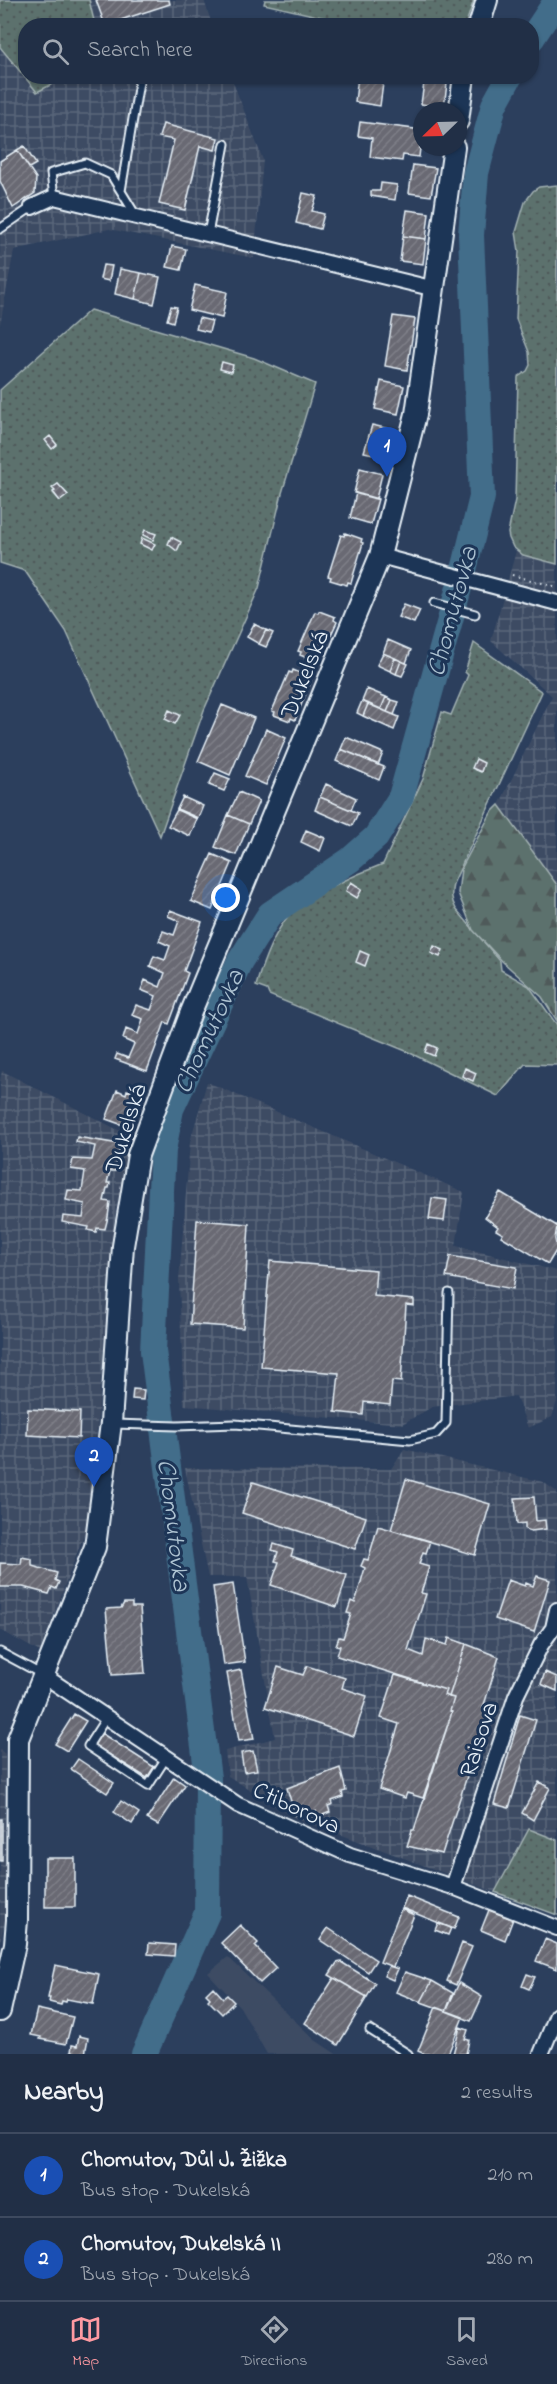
<!DOCTYPE html>
<meta charset="utf-8">
<style>
:root{--surface:#212f46;--page:#2d3b51;--text:#f1f3f6;--muted:#a2a9b3;--line:#3e4a5f;--accent:#ff9aa2}
body{margin:0;font-family:"Indie Flower",sans-serif;background:var(--page);color:var(--text)}
.compass{position:absolute;left:413px;top:102px;width:54px;height:54px;border-radius:50%;background:var(--surface);box-shadow:0 2px 4px #0004;rotate:247deg}
.you{position:absolute;left:226px;top:898px;width:21px;height:21px;margin:-15px;border:4px solid #fff;border-radius:50%;background:#1a73e8;box-shadow:0 0 0 9px #1a73e833}
.badge{display:grid;place-items:center;width:39px;height:39px;border-radius:50%;background:var(--accent);color:#fff;font-size:20px;font-weight:700}
.pin{position:absolute;translate:-50% -50px;filter:drop-shadow(0 2px 3px #0008)}
.pin::after{content:'';position:absolute;top:32px;width:21px;height:18px;background:inherit;clip-path:polygon(0 0,100% 0,50% 100%)}
.list{margin:0;padding:0;list-style:none}
h2{display:flex;justify-content:space-between;align-items:center;height:78px;margin:0;padding:0 24px;font-size:26px}
h2 small{font-size:20px;font-weight:400;color:var(--muted)}
.list li{display:grid;grid-template-columns:39px 1fr auto;gap:18px;align-items:center;box-sizing:border-box;height:84px;padding:0 24px;border-top:2px solid var(--line)}
.list b{display:block;font-size:22px;white-space:nowrap}
.list p{margin:0;font-size:20px;white-space:nowrap;color:var(--muted)}
.list em{font-size:20px;font-style:normal;color:var(--muted)}
.icon{flex:none;width:33px;height:33px;fill:none;stroke:currentColor;stroke-width:2;stroke-linecap:round;stroke-linejoin:round}
.map{position:relative;flex:none;width:557px;height:2054px;overflow:hidden}
.search{position:absolute;background:var(--surface);box-shadow:0 2px 4px #0004;left:18px;right:18px;top:18px;height:66px;display:flex;align-items:center;gap:15px;box-sizing:border-box;padding:0 21px;border-radius:24px;color:var(--muted);font-size:22px}
.sheet{height:246px;background:var(--surface)}
nav{display:flex;justify-content:space-around;align-items:center;box-sizing:border-box;height:84px;border-top:2px solid var(--line);background:var(--surface);font-size:16px;color:var(--muted)}
nav a{display:grid;justify-items:center;gap:3px}
nav .on{color:var(--accent)}
.map>svg:first-child{display:block}
</style>
<div class="map">
<svg width="557" height="2054" viewBox="0 0 557 2054">
<defs>
<pattern id="industrial-grid" width="8" height="8" patternUnits="userSpaceOnUse" patternTransform="scale(1.5)"><rect width="8" height="8" fill="#3e4c64"/><path d="M0 4h8M4 0v8" fill="none" stroke="#5a667b"/></pattern>
<pattern id="grass-dots" width="8" height="8" patternUnits="userSpaceOnUse" patternTransform="scale(1.5)"><rect width="8" height="8" fill="#5c716d"/><path d="M2 2h.1M6 6h.1" fill="none" stroke="#505a5a" stroke-width="1.8" stroke-linecap="round"/></pattern>
<pattern id="forest-firs" width="22" height="20" patternUnits="userSpaceOnUse" patternTransform="scale(1.5)"><rect width="22" height="20" fill="#5c716d"/><path d="M5 1l3.5 6h-7zM16 11l3.5 6h-7z" fill="#505a5a"/></pattern>
<pattern id="building-hatch" width="6" height="6" patternUnits="userSpaceOnUse" patternTransform="scale(1.5)"><rect width="6" height="6" fill="#696973"/><path d="M-1 1l2-2M0 6l6-6M5 7l2-2" fill="none" stroke="#7e7f88"/></pattern>
</defs>
<rect width="100%" height="100%" fill="#2c3f5d"/>
<filter id="ink" filterUnits="userSpaceOnUse"><feTurbulence type="fractalNoise" baseFrequency=".0167" numOctaves="2"/><feDisplacementMap in="SourceGraphic" scale="12" xChannelSelector="R" yChannelSelector="G"/><feConvolveMatrix kernelMatrix="1 2 1 2 8 2 1 2 1" color-interpolation-filters="sRGB"/></filter>
<g filter="url(#ink)">
<path fill="#3e4c64" d="M228,1957l87,83 21,14h-69l-27,-47 -32,-34z"/>
<path fill="url(#industrial-grid)" d="M89,0h115l8,25h-117z
M0,47l37,45 29,-15h165l32,83 -9,98 -145,-29 -95,21 -14,75z
M516,551l41,13v321l-58,-80 53,-109 -61,-55z
M2,1071l134,68 -20,69 -27,313 -49,131 -40,-22v-549z
M207,1082l257,110 -8,54 101,25v130l-5,16 -24,11 -12,-32 -84,11 -30,17 -218,-19 -5,-124 11,-139z
M404,1449l139,33 14,10v348l-28,-11 -34,63 -201,-75 -66,-41 -3,-25 50,-13 -28,-161h-39l-23,-109 206,1z
M0,1750l5,4v168l-5,20z"/>
<path fill="url(#grass-dots)" stroke="#a2b1b2" stroke-width="1.5" fill-rule="evenodd" d="M0,0h89l6,25 -69,1v50l40,1 -29,15 -37,-45z
M265,0h209l-9,26 -108,-1 -93,-21z
M557,185v379l-34,-9 -10,-8 -4,-9 -1,-5 7,-33 3,-123 9,-6 3,-6 -1,-13 -13,-33 3,-68 -3,-19 9,-30 8,-11 6,-4z
M90,310l164,48 61,26 -33,109 -23,95 -55,122 -44,126 -94,-205 -41,-60 -25,-8v-173zM58,484l10,11 -8,6 -7,-8 2,-2 -2,-3z
M474,643l68,49 -89,192c-2,10 -2,16 3,25l44,52 1,9 28,16 28,39v40l-32,-1 -27,32 -92,-45 -137,-56 -2,-5 -11,-4c7,-25 16,-50 33,-71 17,-19 70,-42 94,-51l40,-85 19,-67 9,3 17,-40 -3,-3z
M529,1829l28,11v75l-62,-23z"/>
<path fill="url(#forest-firs)" stroke="#a2b1b2" stroke-width="1.5" d="M499,805l58,80v136l-15,-24 -39,-35 -30,-32 -15,-37 3,-24 30,-56z"/>
<g fill="none" stroke-linecap="round" stroke-linejoin="round">
<path stroke="#436d8a" stroke-width="26" d="M532,38l25,-38
M144,2054l63,-141 1,-135 -55,-427 10,-201 8,-41 69,-148 30,-47 80,-54 26,-23 25,-40 64,-231 17,-69 -11,-262 5,-62 18,-68 16,-29"/>
</g>
<path fill="url(#building-hatch)" stroke="#e8f1f8" stroke-width="1.5" d="M96,0h73l1,4 -65,21z
M358,76h26l-4,30 -25,-4z
M425,76h23l-4,31 -23,-3z
M360,122l62,8 -3,27 -16,-2 -1,6 -32,-4 2,-19 -14,-2z
M163,124l55,14 -3,12 -15,-4 -15,64 -26,-6 15,-64 -15,-3z
M24,146l12,18 -7,4 -12,-18z
M17,150l19,28 -1,15 -22,15 -13,-27v-20z
M413,165l23,3 -5,28 -22,-3z
M381,183l16,2 -2,15 -24,-4v-5h9z
M303,193l14,3 -5,15 12,3 -4,15 -24,-6z
M407,210l22,3 -3,26 -23,-3z
M403,236l23,3 -3,25 -23,-3z
M172,246l14,3 -5,21 -14,-3z
M103,265l9,1 -3,15 -9,-2z
M120,269l21,4 -6,26 -20,-5z
M141,273l19,4 -6,27 -19,-5z
M195,285l32,7 -5,26 -33,-8z
M171,306l6,1 -4,15 -6,-2z
M393,316l22,3 -8,51 -22,-4z
M199,318l13,3 -3,11 -13,-3z
M222,362l11,3 -2,7 -11,-3z
M381,381l23,5 -6,28 -23,-5z
M372,425l22,5 -7,27 -23,-5z
M50,436l7,9 -5,4 -7,-9z
M360,468l22,6 -6,25 -22,-6z
M58,484l10,11 -8,6 -7,-9 2,-1 -3,-3z
M356,493l22,6 -7,25 -21,-6z
M145,530l11,4 -3,6 -10,-5z
M345,533l17,6 -1,3 2,1 -12,40 -3,-1 -1,3 -17,-5 1,-3 -3,-1 13,-41 3,1z
M171,537l10,5 -4,9 -9,-7z
M142,538l13,6 -3,6 -12,-6z
M404,604l16,6 -6,13 -16,-6z
M319,611l16,6 -1,3 3,2 -19,40 -18,-7 1,-3 -3,-1 17,-39 3,1z
M254,624l12,6 -7,14 -12,-7z
M266,630l7,3 -7,14 -7,-3z
M388,640l23,10 -5,13 -23,-10z
M383,653l12,5 -5,13 -13,-6z
M395,658l6,3 -5,13 -6,-3z
M401,661l7,3 -6,12 -6,-2z
M293,670l16,7 -1,3 3,1 -16,39 -4,-2 -1,3 -16,-6 1,-3 -3,-1 17,-39 3,1z
M367,689l19,8 -5,12 -19,-8z
M386,697l6,3 -5,12 -6,-3z
M392,700l7,2 -5,13 -7,-3z
M362,701l6,3 -5,12 -6,-3z
M368,704l31,13 -5,13 -31,-14z
M222,705l32,13 -24,57 -32,-14z
M169,710l11,5 -5,9 -10,-5z
M266,729l20,9 -20,47 -21,-9z
M346,737l37,16 -5,12 -37,-16z
M341,749l43,18 -5,13 -43,-19z
M476,759l8,4 -3,9 -9,-4z
M215,773l15,6 -6,12 -15,-6z
M326,784l30,14 -5,12 -31,-13z
M239,792l20,9 -10,23 -21,-9z
M183,797l20,9 -5,12 -21,-9z
M320,797l38,16 -6,13 -37,-16z
M177,810l20,9 -7,17 -22,-10z
M228,815l21,9 -13,31 -21,-8z
M306,830l19,8 -5,13 -19,-9z
M212,854l20,9 -20,47 -21,-9z
M351,882l11,7 -5,9 -11,-7z
M170,910l32,12 -18,49 4,2 -19,51 -4,-2 -18,49 -32,-12 2,-5 11,4 6,-14 -11,-5 3,-10 12,5 5,-15 -11,-4 4,-10 15,5 5,-14 -15,-6 4,-10 15,7 5,-14 -15,-7 4,-10 11,4 5,-14 -11,-5 4,-10 11,4 5,-14 -11,-5z
M434,946l9,4 -3,7 -9,-4z
M360,951l9,4 -4,11 -9,-4z
M428,1044l9,4 -3,8 -9,-4z
M465,1068l11,5 -3,8 -11,-5z
M117,1090l9,4 1,-4 9,3 -2,4 7,3 -10,28 -25,-9z
M77,1137l42,7v16l-2,-1 -2,12h-5l-3,12h3l-1,5h-2l-3,13 6,1 -2,15 -3,12 -8,-1 -1,4 -8,-2 1,-3 -27,-5 1,-6 20,2 2,-14 -19,-4 2,-10 14,1 3,-20 -14,-2 2,-10 19,1 3,-14 -19,-4z
M500,1192l57,34 -2,13 2,10 -9,15 -47,-28 2,-2 -7,-4 2,-3 -13,-10z
M432,1198l15,2 -3,21 -15,-2z
M197,1220l52,4 -6,104 -53,-4z
M450,1256l67,11 -4,22 -67,-12z
M270,1261l106,9 -2,26 40,4v6l-8,-1 -5,77 -9,-1 -2,24 -26,-3 -1,13 -28,-3 4,-39 -78,-6z
M133,1389l11,1 -1,10 -11,-1z
M28,1409l52,3 -1,26 -52,-3z
M406,1479l84,25 -15,51 -84,-25z
M253,1482l113,35 -11,32 -113,-36z
M534,1497l2,24 9,-1 1,9 -15,2 -6,-2v-6l-8,1 -2,-26z
M378,1526l52,15 -4,12 -3,-1 -4,12 10,3 -8,26 5,1 -18,56 15,6 3,-17 21,6 2,-7 17,6 -17,53 -5,-2 2,-5 -109,-34 3,-10 -4,-1 3,-8 4,1 8,-24 -4,-1 4,-12 4,2 10,-35 -4,-2 3,-7 4,1z
M274,1544l19,6 -2,6 56,19 -10,32 -66,-22 8,-23 -4,-1 3,-9 -6,-2z
M22,1557l10,2v7l25,7 -2,7 4,2 -3,7 -4,-2 -3,7 -26,-7h-23v-24l21,1z
M537,1576l13,4 -16,52 -39,-13 13,-39 17,6 1,-3 7,3z
M233,1584l12,78 -21,3 -11,-78z
M124,1603h8v4h8l5,66 -33,2 -6,-66 15,-1z
M466,1644l33,13 -16,51 12,5 -5,12 -6,-2 -42,131 -35,-8 5,-16h2l38,-118 -2,-1 4,-13 -5,-1z
M307,1666l38,12 -3,10 25,8 -13,40 -89,-29 13,-40 25,8z
M241,1670l13,69 -15,2 -12,-68z
M545,1672l12,5v14l-16,-7z
M395,1675l51,15 -2,5 10,3 -4,13 2,1 -29,86 -16,-5 -2,5 -26,-9 20,-65 -18,-6z
M74,1714l12,7 -19,30 -12,-7z
M520,1715l16,5 -27,88 -15,-4z
M101,1733l53,34 -7,11 -53,-33z
M253,1751l4,19 -13,2 -3,-19z
M78,1759l36,24 -7,10 -36,-24z
M340,1768l6,23 -4,1 1,5 -11,4 1,3 -5,2 2,6 -12,5 -2,-6 -6,2 -1,-4 -14,6 -8,-27z
M174,1777l11,8 -27,40 -11,-6z
M539,1782l11,6 -17,32 -11,-7z
M121,1801l18,12 -7,11 -18,-12z
M0,1819h2v42h-2z
M45,1858h30v49h-30z
M407,1896l52,21 -5,12 -52,-21z
M401,1909l13,6 -21,52 -13,-5z
M489,1910l24,9 -8,21 -24,-10z
M438,1923l13,5 -3,7 -13,-5z
M240,1925l18,18 -3,3 21,22 -16,15 -39,-40z
M328,1928l48,32 -8,12 -48,-32z
M545,1939l12,5v25l-21,-8z
M149,1943l26,2 -1,11 -26,-2z
M462,1943l10,4 -16,38 -9,-4z
M341,1962l34,21 -8,14 -38,-22 8,-12z
M55,1965l44,9 -6,30 -26,-5 -1,3 -4,-1 -1,4 -12,-3 1,-4h-2z
M389,1966l9,3 -5,11 -9,-4z
M405,1972l27,9 -11,21 -25,-10z
M527,1974l8,3 -6,12 -7,-3z
M334,1978l33,19 -29,48 -33,-22z
M432,1981l21,12 -7,18 -25,-9z
M459,1983l23,14 -11,24 -25,-10z
M213,1987l10,11 4,-3 7,7 -12,12 -14,-14 2,-2 -4,-4z
M436,2007l27,10 -15,37h-23l-7,-3z
M37,2009l36,8 -7,27 -26,-5 1,-2 -10,-2z
M460,2027l8,3 -3,9 4,1 -3,14h-13z
M79,2036l9,2 -3,16 -14,-2 1,-7 5,1z"/>
<g fill="none" stroke-linecap="round" stroke-linejoin="round">
<g stroke="#e8f1f8" stroke-width="11">
<path id="lane" d="M121,191l19,-115
M54,197l-3,-24 34,-10 26,12 24,39
M0,229l32,-22
M208,234l17,-90
M434,603l41,11
M114,1424l63,2 58,-2 175,16 26,-6 10,-11 3,-130
M0,1652l43,23
M106,1718l-18,28 60,40 18,-28
M370,2030l38,24"/>
</g>
<g stroke="#e8f1f8" stroke-width="18">
<path id="street" d="M32,207l22,-10 381,92
M380,556l177,47
M43,1675l195,130 112,50 103,32 104,41
M453,1887l63,-191 25,-51 12,-17 4,-18
M541,2054l16,-39"/>
</g>
<g stroke="#e8f1f8" stroke-width="24">
<path id="secondary" d="M479,26l8,-26
M458,121l6,-45
M0,2011l15,-67 2,-24 1,-181 77,-192 16,-124 12,-177 15,-91 53,-143 189,-456 36,-142 38,-267"/>
</g>
<path stroke="#e8f1f8" stroke-width="2" stroke-dasharray="1.5 4.5" stroke-linecap="butt" d="M512,575l45,12"/>
<use href="#lane" stroke="#1d3557" stroke-width="7"/>
<use href="#street" stroke="#1d3557" stroke-width="14"/>
<use href="#secondary" stroke="#1d3557" stroke-width="20"/>
</g>
</g>
<g text-anchor="middle" stroke-width="6" stroke-linejoin="round" paint-order="stroke">
<g font-size="24" fill="#e8f1f8" stroke="#1d3557">
<text transform="translate(304 674) rotate(-68)" y="8">Dukelská</text>
<text transform="translate(125 1128) rotate(-73)" y="8">Dukelská</text>
<text transform="translate(478 1739) rotate(-72)" y="8">Raisova</text>
<text transform="translate(297 1807) rotate(25)" y="8">Ctiborova</text>
</g>
<g font-size="26" font-style="italic" fill="#aec3d2" stroke="#1d3557">
<text transform="translate(451 611) rotate(-75)" y="9">Chomutovka</text>
<text transform="translate(208 1031) rotate(-65)" y="9">Chomutovka</text>
<text transform="translate(175 1525) rotate(83)" y="9">Chomutovka</text>
</g>
</g>
</svg>
<svg class="compass" viewBox="-18 -18 36 36"><path d="M0-13l5 13h-10z" fill="#e53935"/><path d="M0 13l5-13h-10z" fill="#a2a9b3"/></svg>
<div class="you"></div>
<div class="pin badge" style="left:387px;top:477px;background:#1a4fb4">1</div>
<div class="pin badge" style="left:94px;top:1487px;background:#1a4fb4">2</div>
<div class="search"><svg class="icon" aria-label="search" viewBox="0 0 24 24"><circle cx="10" cy="10" r="6"/><path d="M15 15l6 6"/></svg>Search here</div>
</div>
<section class="sheet">
<h2>Nearby<small>2 results</small></h2>
<ul class="list">
<li><span class="badge" style="background:#1a4fb4">1</span><div><b>Chomutov, Důl J. Žižka</b><p>Bus stop · Dukelská</p></div><em>210 m</em></li>
<li><span class="badge" style="background:#1a4fb4">2</span><div><b>Chomutov, Dukelská II</b><p>Bus stop · Dukelská</p></div><em>280 m</em></li>
</ul>
</section>
<nav>
<a class="on"><svg class="icon" aria-label="map" viewBox="0 0 24 24"><path d="M3 6l6-2 6 2 6-2v14l-6 2-6-2-6 2zM9 4v14M15 6v14"/></svg>Map</a>
<a><svg class="icon" aria-label="directions" viewBox="0 0 24 24"><path d="M12 3l9 9-9 9-9-9zM9 14v-3h6M13 9l2 2-2 2"/></svg>Directions</a>
<a><svg class="icon" aria-label="saved" viewBox="0 0 24 24"><path d="M7 4h10v16l-5-4-5 4z"/></svg>Saved</a>
</nav>
